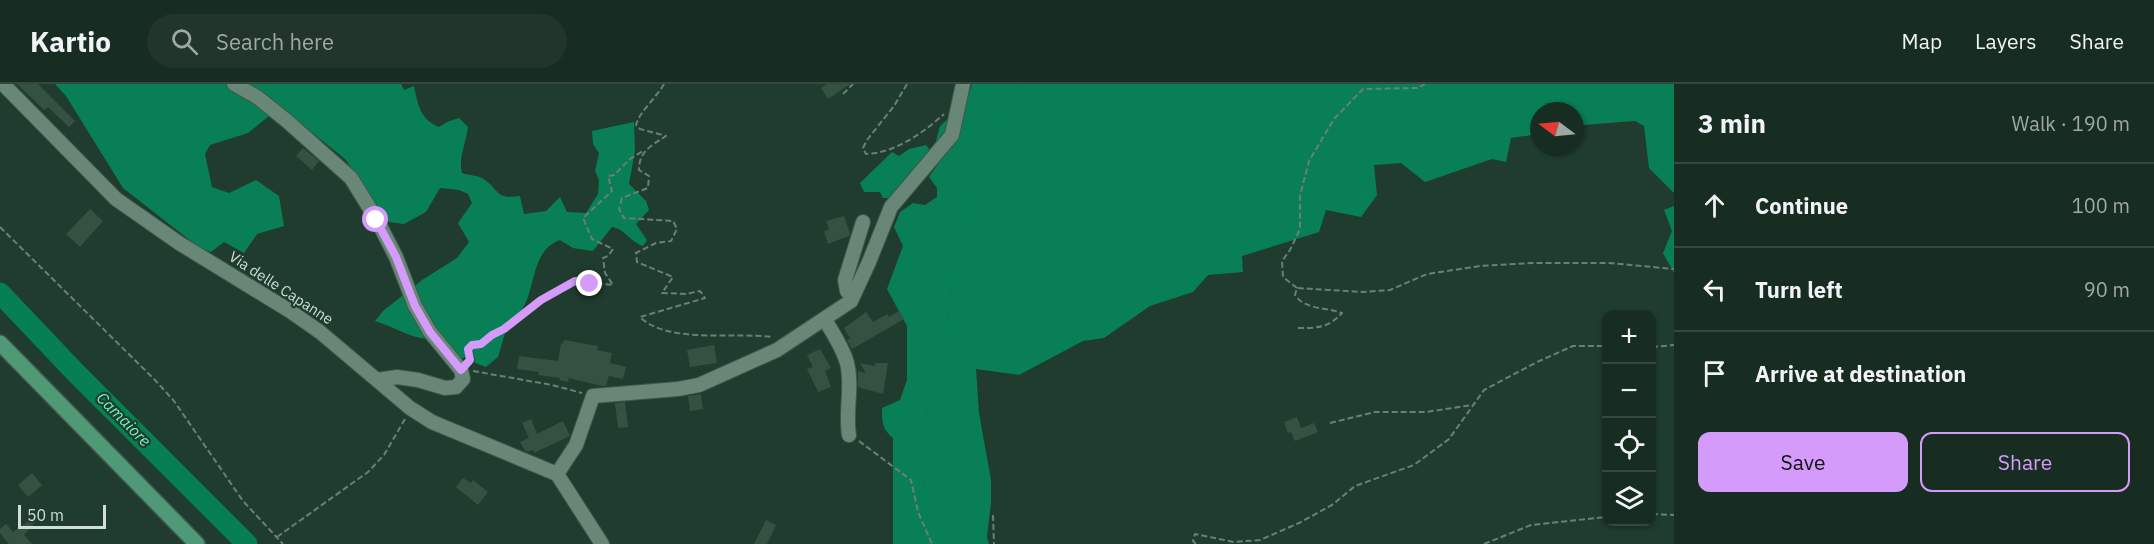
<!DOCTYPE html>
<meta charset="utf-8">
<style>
:root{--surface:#182d22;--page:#21352a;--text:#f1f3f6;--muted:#9fa8a5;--line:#364940;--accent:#d59bfa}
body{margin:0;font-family:"IBM Plex Sans",sans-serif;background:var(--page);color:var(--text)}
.controls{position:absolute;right:18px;bottom:18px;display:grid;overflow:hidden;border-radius:12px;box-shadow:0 2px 4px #0004}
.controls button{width:54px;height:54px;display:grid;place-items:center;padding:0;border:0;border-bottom:2px solid var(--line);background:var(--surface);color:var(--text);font:30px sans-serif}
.compass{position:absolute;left:1530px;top:18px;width:54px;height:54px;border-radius:50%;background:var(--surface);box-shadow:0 2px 4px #0004;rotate:286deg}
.scale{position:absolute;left:18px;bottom:15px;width:88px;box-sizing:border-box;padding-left:6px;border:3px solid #cfdfd6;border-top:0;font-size:16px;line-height:21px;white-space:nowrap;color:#cfdfd6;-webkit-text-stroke:4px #203c2e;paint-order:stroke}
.stop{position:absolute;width:18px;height:18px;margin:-14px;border:4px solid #d59bfa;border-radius:50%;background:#fff}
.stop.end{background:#d59bfa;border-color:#fff;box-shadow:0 2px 6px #0008}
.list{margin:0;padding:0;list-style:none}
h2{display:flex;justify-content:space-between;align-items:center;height:78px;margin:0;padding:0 24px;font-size:26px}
h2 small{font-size:20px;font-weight:400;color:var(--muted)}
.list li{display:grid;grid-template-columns:39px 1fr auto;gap:18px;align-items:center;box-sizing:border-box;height:84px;padding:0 24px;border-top:2px solid var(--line)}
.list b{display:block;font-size:22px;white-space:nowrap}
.list em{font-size:20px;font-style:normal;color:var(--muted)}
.actions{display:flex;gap:12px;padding:18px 24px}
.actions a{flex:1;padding:14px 0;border:2px solid var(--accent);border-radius:12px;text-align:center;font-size:21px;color:var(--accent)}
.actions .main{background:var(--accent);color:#111}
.icon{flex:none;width:33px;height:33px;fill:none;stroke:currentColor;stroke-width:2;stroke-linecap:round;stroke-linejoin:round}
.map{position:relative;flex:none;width:1674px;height:460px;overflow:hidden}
header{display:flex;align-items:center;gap:36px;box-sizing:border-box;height:84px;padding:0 30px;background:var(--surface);border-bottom:2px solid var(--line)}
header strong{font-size:28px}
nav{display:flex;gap:33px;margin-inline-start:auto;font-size:21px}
.search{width:420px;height:54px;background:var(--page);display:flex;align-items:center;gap:15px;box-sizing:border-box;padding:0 21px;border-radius:33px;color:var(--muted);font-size:22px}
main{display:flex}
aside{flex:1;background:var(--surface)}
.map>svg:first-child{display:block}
</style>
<header>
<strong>Kartio</strong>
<div class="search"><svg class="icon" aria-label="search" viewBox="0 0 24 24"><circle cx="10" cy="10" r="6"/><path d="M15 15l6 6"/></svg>Search here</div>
<nav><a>Map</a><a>Layers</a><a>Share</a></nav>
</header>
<main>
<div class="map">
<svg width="1674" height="460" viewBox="0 0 1674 460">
<rect width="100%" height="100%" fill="#203c2e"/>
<path fill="#087f56" d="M55,0h346l3,6 10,-4c4,19 6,33 25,41l8,-5 12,-4 9,9c-2,16 -10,32 -6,46 6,2 14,2 20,5 18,11 12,22 38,18l4,18 22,-3 14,-14 7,15 19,1 12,-19 1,-14 -4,-9 4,-18 -6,-9 -1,-13 42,-9 1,29 -6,33 17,17 3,9 -13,14 11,16 -4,6c-14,-5 -18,-17 -31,-19l-19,24 -20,-3 -13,-8c-36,13 -19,65 -52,83l-10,34 -12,10 -11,-4 -2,-13 -9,8 -15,3 -11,-8 -10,-14c-21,-2 -33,-12 -53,-18l8,-10 39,-31 35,-22 12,-16 -11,-19 14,-20 -4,-9 -9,-4 -19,-2 -14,24 -22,12 -15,-2 -44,-63 -65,-52 -32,26 -38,12 -5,9 7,33 17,6 27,-13 23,16 5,30 -27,8 -13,19 -20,-11 -13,10 -10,-3 -78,-61 -57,-92z
M972,0h702v109l-25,-25 -5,-42 -9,-5 -52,4 -8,7v-21h-36v23l-28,4 -5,24 -14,-3 -67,23 -24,-19 -27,2 3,30 -16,22 -35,-7 -7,22 -77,24 1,16 -35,3 -15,17 -43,14 -46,32 -21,3 -64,34 -43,-6 3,44 12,67v23l-4,34 2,7h-96v-106c-11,-9 -11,-17 -11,-30l18,-8 7,-20v-54l-20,-37 16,-43 -9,-19 6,-15 13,-9 12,2 12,-8v-9l-8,-11 17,-25 -10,-11 4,-15 26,-23z
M926,61l3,4 1,15 -38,34h-9l-3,-6h-16l-4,-9 32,-31 7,4 10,-7z
M1674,122v67l-11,-20 9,-22 -8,-21z"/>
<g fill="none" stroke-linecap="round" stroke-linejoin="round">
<path stroke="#077f55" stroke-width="4" d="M923,435l3,-106 21,-83 7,-82 20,-64 31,-74 15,-26
M921,460l1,-17"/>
<path stroke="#077f55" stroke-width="21" d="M0,209l75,79 172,172"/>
</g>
<path fill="#355142" d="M17,0h21l37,37 -6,6 -21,-20 -4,3z
M827,0h23l-22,15 -7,-11z
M303,64l16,13 -7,9 -16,-14z
M90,125l13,12 -23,26 -14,-13z
M844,132l6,17 -1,3 -21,8 -4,-13 5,-2 -3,-8z
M899,227l5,8 -52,30 -5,-9 3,-2 -6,-10 22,-16 7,10 14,-8 2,3z
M564,256l34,6 -1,4 15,3 -2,10 16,4 -3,12 -14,-3 -3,10h-4l-33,-8 -1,4 -9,-2 1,-2 -22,-3 1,-3 -22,-3 2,-13 39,5 3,-18 2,1z
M714,261l3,18 -27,4 -3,-17z
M820,265l11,19 -6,3 6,16 -13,5 -11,-23 6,-2 -6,-12z
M860,279l15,3v-3h13l-5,31 -25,-7v-16l8,2z
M701,310l2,15 -13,2 -2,-15z
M625,318l3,25 -10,1 -3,-25z
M1297,333l4,11 13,-5 4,9 -23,9 -4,-9 -3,1 -4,-11z
M531,335l6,15 26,-13 7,15 -36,17 -1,-3 -5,2 -3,-1 -5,-9 9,-4 -7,-15z
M32,389l10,12 -14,12 -10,-12z
M463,394l8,5 2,-3 15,12 -10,13 -22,-18z
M34,433l3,3 -13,15 8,9h-23l-9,-11v-4l6,-5 7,8z
M766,436l10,5 -9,19h-13z"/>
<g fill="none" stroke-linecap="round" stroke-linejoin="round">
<g stroke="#3f584c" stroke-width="16">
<path id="minor" d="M3,0l113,115 63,44 111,68 30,21 90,76 22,14 125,52 45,70
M234,0l23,13 30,24 64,57 26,42 19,37 19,49 15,26 31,38 2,9 -7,8 -11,1 -27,-8 -21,-3 -20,3
M853,212l-6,-5 -2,-11 18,-58
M825,236c8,13 18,28 22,43 6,23 -2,48 2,72
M557,390l19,-29 17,-49 85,-7 21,-4 78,-35 74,-49 18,-39 22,-55 61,-72 11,-51"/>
</g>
<g stroke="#3f584c" stroke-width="18">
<path id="major" d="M0,259l197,201"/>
</g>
<path stroke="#698074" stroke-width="2" stroke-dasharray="6 3" stroke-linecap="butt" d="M664,0c-7,13 -25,28 -28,41l4,4 26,7c-15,10 -27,15 -27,34l10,6 -1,12 -26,10 -3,11 5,9 49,3 4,8 -6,12 -15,2 -20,10 1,9 36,15 -11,16 24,1 14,-3 5,7 -65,19c27,27 96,15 132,20
M907,0l-13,22 -27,34 -4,8 3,6c29,-1 57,-21 78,-40
M843,10l10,-10
M0,143l155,153 19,21 69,100 40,43
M1297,204l-14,-11 -1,-16 8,-11 10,-21v-33l9,-35 25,-42 29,-30 55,-1 7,-4
M1298,244c20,0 30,0 44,-15 -16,-6 -37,-3 -47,-18l2,-7 66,4 27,-2 37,-16 53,-8 51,-3h78l65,6
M1652,263l22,-2
M469,277l-1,-12 4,-4 9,-1 11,-9 12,-6 37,-29 34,-19 38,4 -8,-12 -2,-15 5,-2 5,-7 -21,-10 -9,-21 29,-27 -4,-15 6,-1 16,-16 13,-8
M473,287l79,14 30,8
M1330,339l45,-11h51l46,-7
M859,357l52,39 7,32 14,32
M1652,430l22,1
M993,431l1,29
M277,453l91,-65 16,-17 21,-36
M1196,460l-3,-3 2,-7 39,8 26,-2 39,-17 33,-18 23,-19 59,-21 35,-26 35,-49 53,-28 36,-16h33
M1484,460l47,-19 75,-8"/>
<use href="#minor" stroke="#688776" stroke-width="14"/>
<use href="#major" stroke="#4f9977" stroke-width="15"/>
</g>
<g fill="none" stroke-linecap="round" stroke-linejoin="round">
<path stroke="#d59bfa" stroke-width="8" d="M376,136l20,37 19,49 15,26 31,38 9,-10 -2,-11 4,-4 9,-1 11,-9 12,-6 37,-29 34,-19 15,3"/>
</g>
<g text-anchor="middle" stroke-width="4.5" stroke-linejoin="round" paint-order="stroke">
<g font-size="15" fill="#cfdfd6" stroke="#203c2e">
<text transform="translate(281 204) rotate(33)" y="5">Via delle Capanne</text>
</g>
<g font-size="16" font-style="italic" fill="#72f6ba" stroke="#203c2e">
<text transform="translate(124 335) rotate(45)" y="6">Camaiore</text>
</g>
</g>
</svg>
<div class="controls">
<button>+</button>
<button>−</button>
<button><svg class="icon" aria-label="locate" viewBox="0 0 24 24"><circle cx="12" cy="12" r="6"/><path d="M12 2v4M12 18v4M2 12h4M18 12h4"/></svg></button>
<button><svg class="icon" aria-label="layers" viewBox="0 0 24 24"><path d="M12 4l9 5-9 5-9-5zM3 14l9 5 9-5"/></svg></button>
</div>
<svg class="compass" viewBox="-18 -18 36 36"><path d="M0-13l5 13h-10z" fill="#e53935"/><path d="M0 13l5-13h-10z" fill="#9fa8a5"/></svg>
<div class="scale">50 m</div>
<div class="stop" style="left:376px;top:136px"></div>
<div class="stop end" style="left:590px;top:200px"></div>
</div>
<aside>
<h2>3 min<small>Walk · 190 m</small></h2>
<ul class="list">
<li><svg class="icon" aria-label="ahead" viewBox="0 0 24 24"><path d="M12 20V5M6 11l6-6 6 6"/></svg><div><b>Continue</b></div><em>100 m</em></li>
<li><svg class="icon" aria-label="left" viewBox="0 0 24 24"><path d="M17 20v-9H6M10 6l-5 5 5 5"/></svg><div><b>Turn left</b></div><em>90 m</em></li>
<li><svg class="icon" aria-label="arrive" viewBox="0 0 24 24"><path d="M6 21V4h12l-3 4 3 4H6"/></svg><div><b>Arrive at destination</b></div></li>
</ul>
<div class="actions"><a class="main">Save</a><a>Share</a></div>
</aside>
</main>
